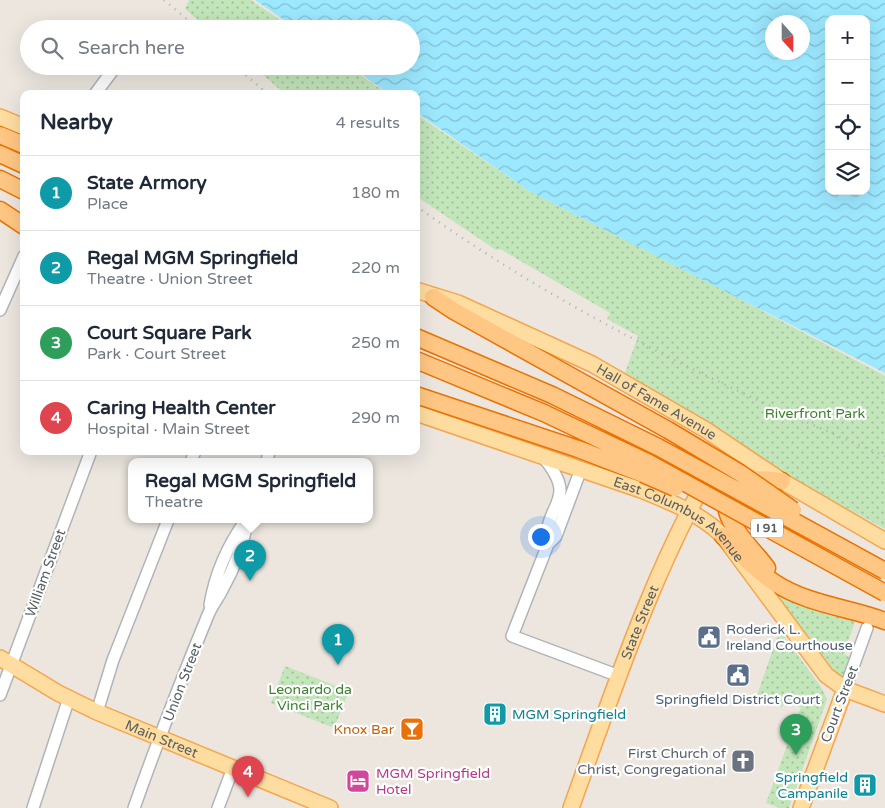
<!DOCTYPE html>
<meta charset="utf-8">
<style>
:root{--surface:#fff;--page:#f2f2f3;--text:#1f2937;--muted:#747a83;--line:#e0e1e3;--accent:#ed233c}
body{margin:0;font-family:"Varela Round",sans-serif;background:var(--page);color:var(--text)}
.controls{position:absolute;right:15px;top:15px;display:grid;overflow:hidden;border-radius:10px;box-shadow:0 5px 20px #0002}
.controls button{width:45px;height:45px;display:grid;place-items:center;padding:0;border:0;border-bottom:1px solid var(--line);background:var(--surface);color:var(--text);font:25px sans-serif}
.compass{position:absolute;left:765px;top:15px;width:45px;height:45px;border-radius:50%;background:var(--surface);box-shadow:0 5px 20px #0002;rotate:159deg}
.you{position:absolute;left:540px;top:536px;width:18px;height:18px;margin:-12px;border:4px solid #fff;border-radius:50%;background:#1a73e8;box-shadow:0 0 0 8px #1a73e833}
.badge{display:grid;place-items:center;width:32px;height:32px;border-radius:50%;background:var(--accent);color:#fff;font-size:16px;font-weight:700}
.pin{position:absolute;translate:-50% -41px;filter:drop-shadow(0 1px 2px #0008)}
.pin::after{content:'';position:absolute;top:26px;width:18px;height:15px;background:inherit;clip-path:polygon(0 0,100% 0,50% 100%)}
.popup{position:absolute;left:128px;top:458px;width:245px;height:65px;box-sizing:border-box;display:grid;place-content:center;border-radius:10px;background:var(--surface);filter:drop-shadow(0 1px 4px #0005);font-size:16px;white-space:nowrap;color:var(--muted)}
.popup b{font-size:19px;color:var(--text)}
.popup::after{content:'';position:absolute;left:50%;top:100%;margin-left:-10px;border:10px solid transparent;border-top-color:var(--surface)}
.list{margin:0;padding:0;list-style:none}
h2{display:flex;justify-content:space-between;align-items:center;height:65px;margin:0;padding:0 20px;font-size:21px}
h2 small{font-size:16px;font-weight:400;color:var(--muted)}
.list li{display:grid;grid-template-columns:32px 1fr auto;gap:15px;align-items:center;box-sizing:border-box;height:75px;padding:0 20px;border-top:1px solid var(--line)}
.list b{display:block;font-size:19px;white-space:nowrap}
.list p{margin:0;font-size:16px;white-space:nowrap;color:var(--muted)}
.list em{font-size:16px;font-style:normal;color:var(--muted)}
.icon{flex:none;width:28px;height:28px;fill:none;stroke:currentColor;stroke-width:2;stroke-linecap:round;stroke-linejoin:round}
.map{position:relative;flex:none;width:885px;height:808px;overflow:hidden}
.search{position:absolute;background:var(--surface);box-shadow:0 5px 20px #0002;left:20px;top:20px;width:400px;height:55px;display:flex;align-items:center;gap:12px;box-sizing:border-box;padding:0 18px;border-radius:28px;color:var(--muted);font-size:19px}
.panel{position:absolute;background:var(--surface);box-shadow:0 5px 20px #0002;left:20px;top:90px;width:400px;height:365px;border-radius:10px}
.map>svg:first-child{display:block}
</style>
<div class="map">
<svg width="885" height="808" viewBox="0 0 885 808">
<defs>
<pattern id="park-dots" width="8" height="8" patternUnits="userSpaceOnUse" patternTransform="scale(1.25)"><rect width="8" height="8" fill="#c2e5ba"/><path d="M2 2h.1M6 6h.1" fill="none" stroke="#a0bd9b" stroke-width="1.8" stroke-linecap="round"/></pattern>
<pattern id="water-waves" width="16" height="10" patternUnits="userSpaceOnUse" patternTransform="scale(1.25)"><rect width="16" height="10" fill="#9ce8ff"/><path d="M0 5q4-4 8 0t8 0" fill="none" stroke="#82bfd2"/></pattern>
</defs>
<rect width="100%" height="100%" fill="#ece6df"/>
<path fill="url(#park-dots)" d="M189,0h62l42,29h-85l-23,-20z
M253,66h94l41,28h-103z
M416,114l113,77 194,99 162,86v153l-75,-41 -185,-115 13,-37 -31,-17 3,-6 -110,-64 -4,1 -80,-54z
M771,588l85,30 -12,36 7,4 -6,19h-5l-14,-13z
M783,635l38,52 6,12 -38,109h-9l-14,-5 35,-96 -17,-3 -2,3 -26,-9 21,-60z
M285,666l64,25 -15,37 -63,-25z"/>
<path fill="url(#water-waves)" fill-rule="evenodd" d="M255,0h630v373l-356,-182 -113,-79v-18h-27l-39,-28h61v-37h-114zM829,19h37v172h-37zM772,22h30v30h-30z"/>
<g fill="none" stroke-linecap="round" stroke-linejoin="round">
<g stroke="#b0b4b8" stroke-width="14">
<path id="minor" d="M95,94l21,-28
M0,310l24,-54
M542,456c40,46 0,47 6,88
M191,462l4,-11
M267,462l2,-11
M581,469l-25,67 -8,8 -36,92 107,40
M210,605c5,-30 18,-60 36,-85
M845,689l22,-61
M0,695l91,-244
M97,712l16,-52 55,-140
M33,808l36,-110
M134,808c23,-65 48,-130 74,-193 4,-10 11,-18 15,-27 12,-21 20,-45 25,-68
M218,808l15,-40"/>
</g>
<g stroke="#f5a54f" stroke-width="18">
<g id="major">
<path d="M0,117l24,10"/>
<path id="s1" d="M416,290l42,13 134,61 114,66 76,51 103,60"/>
<path id="s2" d="M416,413l225,77c30,12 60,24 82,46l103,139 19,14 40,15"/>
<path id="s3" d="M0,658l58,35 39,19 233,96"/>
<path id="s4" d="M571,808c42,-116 81,-236 143,-343"/>
<path d="M801,808l44,-119"/>
</g>
</g>
<g stroke="#eb7200" stroke-width="19">
<path id="highway" d="M0,135l24,10
M0,154l24,11
M0,179l24,12
M0,210l24,16
M433,297l21,14 214,119
M416,337l136,58 106,52
M416,360l128,53 105,50
M416,395l162,54 65,25
M723,536c16,16 33,35 52,47 32,21 75,25 110,38
M767,568c-14,-20 -55,-54 -36,-78 4,-5 10,-9 16,-10 11,-2 24,0 35,1"/>
</g>
<use href="#minor" stroke="#fff" stroke-width="11"/>
<use href="#major" stroke="#ffdda1" stroke-width="15"/>
<use href="#highway" stroke="#ffc783" stroke-width="16"/>
<path stroke="#afb0b1" stroke-width="2.5" stroke-dasharray="1 6" stroke-linecap="butt" d="M164,0l35,29
M235,66l33,28
M416,206c145,104 305,181 469,250"/>
<g stroke="#eb7200" stroke-width="19" stroke-linecap="butt">
<path id="highway-bridge" d="M668,430l72,43 53,37
M658,447l227,124
M649,463l236,130
M643,474l32,14"/>
</g>
<use href="#highway-bridge" stroke="#ffc783" stroke-width="16"/>
</g>
<defs>
<g id="civic-square" transform="scale(1.25)"><rect x="-9" y="-9" width="18" height="18" rx="4" fill="#5c6f8a" stroke="#fff"/><path d="M-.6-6.5H3V-4.5H.6V-3L4-1V1h2V6H-6V1h2V-1L-.6-3ZM-1.2 2.5V6h2.4V2.5Z" fill="#fff"/></g>
<g id="building-square" transform="scale(1.25)"><rect x="-9" y="-9" width="18" height="18" rx="4" fill="#0f9aa8" stroke="#fff"/><path d="M-4-6H4V6H1V3H-1V6H-4ZM-2.5-4.3h1.7v1.8h-1.7ZM.8-4.3h1.7v1.8H.8ZM-2.5-1h1.7V.8h-1.7ZM.8-1h1.7V.8H.8Z" fill="#fff"/></g>
<g id="bar-square" transform="scale(1.25)"><rect x="-9" y="-9" width="18" height="18" rx="4" fill="#e8710a" stroke="#fff"/><path d="M-6-5H6L.8 .8V4.5H3.5V6h-7V4.5H-.8V.8Z" fill="#fff"/></g>
<g id="church-square" transform="scale(1.25)"><rect x="-9" y="-9" width="18" height="18" rx="4" fill="#6b7280" stroke="#fff"/><path d="M-1.2-6h2.4v3.5h3.3v2.4h-3.3V6h-2.4V-.1h-3.3v-2.4h3.3Z" fill="#fff"/></g>
<g id="hotel-square" transform="scale(1.25)"><rect x="-9" y="-9" width="18" height="18" rx="4" fill="#d1479c" stroke="#fff"/><path d="M-6-4.5h1.5V1H6V5H4.5V3h-9V5H-6ZM-4 0a1.8 1.8 0 1 1 3.6 0ZM.5 0V-2.5h3Q6-2.5 6 0Z" fill="#fff"/></g>
</defs>
<g fill-rule="evenodd">
<use href="#civic-square" x="709" y="637"/>
<use href="#civic-square" x="738" y="675"/>
<use href="#building-square" x="495" y="714"/>
<use href="#bar-square" x="412" y="729"/>
<use href="#church-square" x="743" y="761"/>
<use href="#hotel-square" x="358" y="781"/>
<use href="#building-square" x="865" y="785"/>
</g>
<g text-anchor="middle" stroke-width="4.5" stroke-linejoin="round" paint-order="stroke">
<rect fill="#fff" stroke="#8a8e90" stroke-width="1" x="751" y="518.5" width="32" height="19" rx="4"/>
<g font-size="12" font-weight="bold" fill="#585e61">
<text x="767" y="532">I 91</text>
</g>
<g font-size="14" fill="#585e61" stroke="#fff">
<text dy="5" stroke="none"><textPath href="#s1" startOffset="266">Hall of Fame Avenue</textPath></text>
<text dy="5" stroke="none"><textPath href="#s2" startOffset="286">East Columbus Avenue</textPath></text>
<text transform="translate(45 573) rotate(-70)" y="5">William Street</text>
<text dy="5" stroke="none"><textPath href="#s4" startOffset="198">State Street</textPath></text>
<text transform="translate(182 682) rotate(-69)" y="5">Union Street</text>
<text transform="translate(839 704) rotate(-69)" y="5">Court Street</text>
<text dy="5" stroke="none"><textPath href="#s3" startOffset="181">Main Street</textPath></text>
</g>
<g font-size="14" fill="#3d8030" stroke="#fff">
<text x="815" y="418">Riverfront Park</text>
<text x="310" y="694">Leonardo da<tspan x="310" dy="16">Vinci Park</tspan></text>
</g>
<g font-size="14" fill="#4e5e75" stroke="#fff" text-anchor="start">
<text x="726" y="634">Roderick L.<tspan x="726" dy="16">Ireland Courthouse</tspan></text>
<text x="738" y="704" text-anchor="middle">Springfield District Court</text>
</g>
<g font-size="14" fill="#0d838f" stroke="#fff" text-anchor="start">
<text x="512" y="719">MGM Springfield</text>
<text x="848" y="782" text-anchor="end">Springfield<tspan x="848" dy="16">Campanile</tspan></text>
</g>
<g font-size="14" fill="#c56008" stroke="#fff" text-anchor="end">
<text x="394" y="734">Knox Bar</text>
</g>
<g font-size="14" fill="#5b616d" stroke="#fff" text-anchor="end">
<text x="726" y="758">First Church of<tspan x="726" dy="16">Christ, Congregational</tspan></text>
</g>
<g font-size="14" fill="#b23c85" stroke="#fff" text-anchor="start">
<text x="376" y="778">MGM Springfield<tspan x="376" dy="16">Hotel</tspan></text>
</g>
</g>
</svg>
<div class="controls">
<button>+</button>
<button>−</button>
<button><svg class="icon" aria-label="locate" viewBox="0 0 24 24"><circle cx="12" cy="12" r="6"/><path d="M12 2v4M12 18v4M2 12h4M18 12h4"/></svg></button>
<button><svg class="icon" aria-label="layers" viewBox="0 0 24 24"><path d="M12 4l9 5-9 5-9-5zM3 14l9 5 9-5"/></svg></button>
</div>
<svg class="compass" viewBox="-18 -18 36 36"><path d="M0-13l5 13h-10z" fill="#e53935"/><path d="M0 13l5-13h-10z" fill="#747a83"/></svg>
<div class="you"></div>
<div class="pin badge" style="left:338px;top:665px;background:#0f9aa8">1</div>
<div class="pin badge" style="left:250px;top:581px;background:#0f9aa8">2</div>
<div class="popup"><b>Regal MGM Springfield</b>Theatre</div>
<div class="pin badge" style="left:796px;top:755px;background:#2e9e5b">3</div>
<div class="pin badge" style="left:248px;top:797px;background:#e0444e">4</div>
<div class="search"><svg class="icon" aria-label="search" viewBox="0 0 24 24"><circle cx="10" cy="10" r="6"/><path d="M15 15l6 6"/></svg>Search here</div>
<section class="panel">
<h2>Nearby<small>4 results</small></h2>
<ul class="list">
<li><span class="badge" style="background:#0f9aa8">1</span><div><b>State Armory</b><p>Place</p></div><em>180 m</em></li>
<li><span class="badge" style="background:#0f9aa8">2</span><div><b>Regal MGM Springfield</b><p>Theatre · Union Street</p></div><em>220 m</em></li>
<li><span class="badge" style="background:#2e9e5b">3</span><div><b>Court Square Park</b><p>Park · Court Street</p></div><em>250 m</em></li>
<li><span class="badge" style="background:#e0444e">4</span><div><b>Caring Health Center</b><p>Hospital · Main Street</p></div><em>290 m</em></li>
</ul>
</section>
</div>
